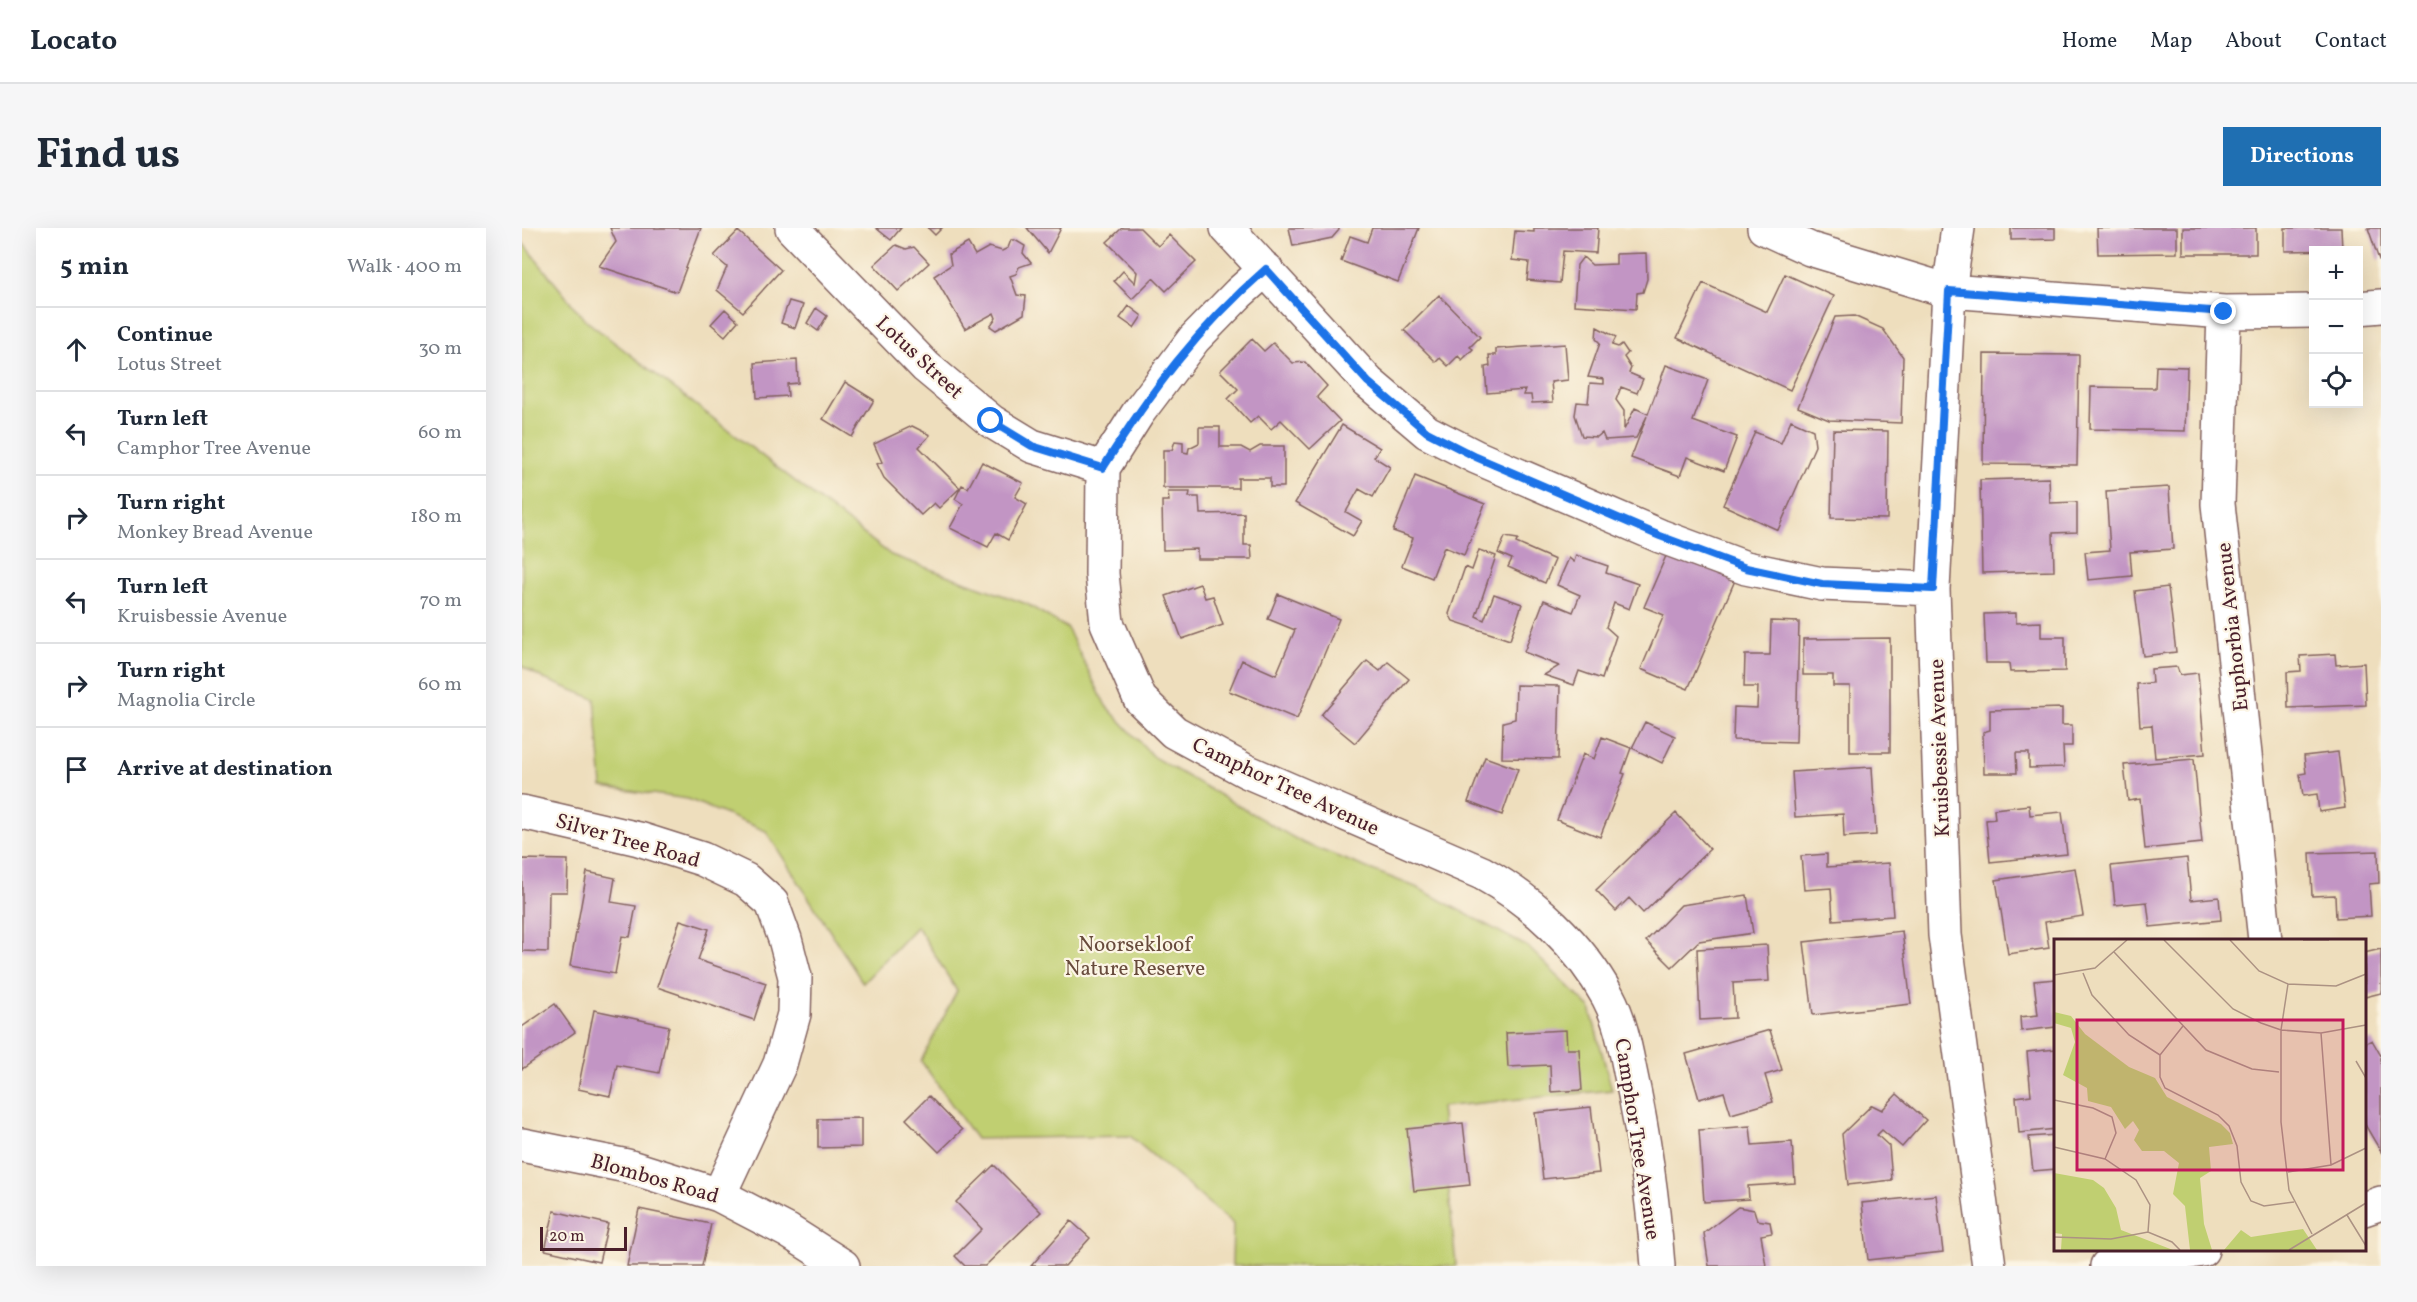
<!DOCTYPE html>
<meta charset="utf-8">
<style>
:root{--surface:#fff;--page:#f6f6f7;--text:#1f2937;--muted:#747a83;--line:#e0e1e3;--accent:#1f6fb2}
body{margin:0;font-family:Vollkorn,serif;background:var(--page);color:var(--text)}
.controls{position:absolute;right:18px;top:18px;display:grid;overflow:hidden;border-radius:0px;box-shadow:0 6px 24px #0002}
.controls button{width:54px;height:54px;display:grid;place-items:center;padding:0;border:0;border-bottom:2px solid var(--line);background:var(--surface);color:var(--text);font:30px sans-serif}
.scale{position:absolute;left:18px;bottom:15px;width:87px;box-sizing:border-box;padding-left:6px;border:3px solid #4a1f2b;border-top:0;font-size:16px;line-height:21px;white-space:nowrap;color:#4a1f2b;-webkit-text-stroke:4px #fcf5e5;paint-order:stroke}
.stop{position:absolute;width:18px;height:18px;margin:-14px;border:4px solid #1a73e8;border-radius:50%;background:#fff}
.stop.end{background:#1a73e8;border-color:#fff;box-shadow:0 2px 6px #0008}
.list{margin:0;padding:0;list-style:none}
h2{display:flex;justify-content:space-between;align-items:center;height:78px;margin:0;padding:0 24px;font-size:26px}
h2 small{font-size:20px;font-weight:400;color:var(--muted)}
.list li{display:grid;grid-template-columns:39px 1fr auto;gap:18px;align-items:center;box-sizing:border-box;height:84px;padding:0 24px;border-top:2px solid var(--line)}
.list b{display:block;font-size:22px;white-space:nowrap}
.list p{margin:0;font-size:20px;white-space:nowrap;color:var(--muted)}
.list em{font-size:20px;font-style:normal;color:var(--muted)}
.icon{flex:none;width:33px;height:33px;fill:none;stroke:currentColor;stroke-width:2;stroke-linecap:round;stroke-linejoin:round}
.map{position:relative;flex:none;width:1859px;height:1038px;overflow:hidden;border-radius:0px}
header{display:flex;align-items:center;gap:36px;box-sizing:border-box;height:84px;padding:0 30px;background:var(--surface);border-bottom:2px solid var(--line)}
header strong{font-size:28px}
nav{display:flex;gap:33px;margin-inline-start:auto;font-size:21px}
.intro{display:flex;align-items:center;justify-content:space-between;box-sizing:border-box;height:144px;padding:0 36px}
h1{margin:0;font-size:42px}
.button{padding:15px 27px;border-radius:0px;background:var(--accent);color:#fff;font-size:21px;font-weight:700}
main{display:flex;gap:36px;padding:0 36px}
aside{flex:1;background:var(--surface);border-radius:0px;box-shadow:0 6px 24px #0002}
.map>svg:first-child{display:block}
</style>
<header>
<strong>Locato</strong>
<nav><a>Home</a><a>Map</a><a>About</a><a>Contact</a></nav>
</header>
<div class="intro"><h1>Find us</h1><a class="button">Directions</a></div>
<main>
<aside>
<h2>5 min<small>Walk · 400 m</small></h2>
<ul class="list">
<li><svg class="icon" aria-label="ahead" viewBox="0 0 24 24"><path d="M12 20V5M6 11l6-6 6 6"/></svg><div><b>Continue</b><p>Lotus Street</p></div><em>30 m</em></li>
<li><svg class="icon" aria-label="left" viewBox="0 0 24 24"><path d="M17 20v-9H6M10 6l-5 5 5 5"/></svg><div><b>Turn left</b><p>Camphor Tree Avenue</p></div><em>60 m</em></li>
<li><svg class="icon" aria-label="right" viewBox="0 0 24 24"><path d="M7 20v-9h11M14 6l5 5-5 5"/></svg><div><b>Turn right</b><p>Monkey Bread Avenue</p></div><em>180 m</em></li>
<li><svg class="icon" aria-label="left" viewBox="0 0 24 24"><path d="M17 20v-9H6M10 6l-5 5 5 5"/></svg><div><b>Turn left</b><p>Kruisbessie Avenue</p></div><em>70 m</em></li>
<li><svg class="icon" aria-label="right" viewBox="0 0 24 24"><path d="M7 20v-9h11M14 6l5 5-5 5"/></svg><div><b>Turn right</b><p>Magnolia Circle</p></div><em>60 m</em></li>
<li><svg class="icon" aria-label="arrive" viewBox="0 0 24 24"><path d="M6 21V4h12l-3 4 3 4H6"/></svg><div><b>Arrive at destination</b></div></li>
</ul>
</aside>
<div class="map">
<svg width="1859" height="1038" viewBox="0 0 1859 1038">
<rect width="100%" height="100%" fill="#fcf5e5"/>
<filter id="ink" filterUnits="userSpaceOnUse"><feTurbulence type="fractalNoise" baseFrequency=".0167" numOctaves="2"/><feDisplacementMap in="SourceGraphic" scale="12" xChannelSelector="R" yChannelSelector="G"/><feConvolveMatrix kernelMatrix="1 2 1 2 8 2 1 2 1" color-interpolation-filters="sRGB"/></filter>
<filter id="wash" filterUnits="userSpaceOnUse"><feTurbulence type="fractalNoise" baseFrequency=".008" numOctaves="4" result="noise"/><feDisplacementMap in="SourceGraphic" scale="24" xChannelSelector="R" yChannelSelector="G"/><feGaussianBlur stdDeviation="1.35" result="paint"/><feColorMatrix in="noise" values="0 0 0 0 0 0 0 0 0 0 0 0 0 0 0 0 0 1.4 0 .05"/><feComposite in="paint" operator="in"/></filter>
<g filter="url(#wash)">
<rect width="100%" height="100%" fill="#eedebd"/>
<path fill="#c0cf71" stroke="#85774e" stroke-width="1.5" d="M0,14l62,77 307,236 136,49 40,24 39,78 49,52 148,85 115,45 110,59 62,61 22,82 -171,17 15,159h-224l1,-42 -103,-88 -154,3 -55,-78 36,-70 -40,-65 -54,57 -97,-152 -78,-32 -86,-12 -7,-88 -51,-20 -22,-13z"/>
<g id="blocks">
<path fill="#c295c4" d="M88,0h91l-24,64 -78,-26 17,-24z
M354,0h25l-10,12z
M406,0h14l-7,7z
M505,0h34l-13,25z
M600,0h18l18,18 11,-11 27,27 -30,29 -13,-13 -21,21 -18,-18 9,-10 12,12 2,-11 -30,-30z
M767,0h50v2l-7,8 -39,8z
M850,0h47l-21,54 -57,-21 9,-25 17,6z
M1012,0h64l-2,25 -33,-2 -3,32 -33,-3 2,-18 -17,-2 3,-29 19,1z
M1489,0h44v11l-44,1z
M1575,0h80v25l-79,1z
M1661,0h73v26h-73z
M1763,0h56l1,22 -57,1z
M1846,0h13v31l-2,1z
M216,3l43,39 -38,42 -26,-22 10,-23 -13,-11z
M489,12h4l10,6 -2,7 8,10 -12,4 -3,7 -6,2 7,19 9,1 -2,18 -28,16 -6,-4 6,-8 -2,-5 -29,16 -31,-53 17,-11 -2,-11 19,-11 7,12 14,-8 13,4 6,-3z
M374,17l10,4 8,-2 15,16 -31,28 -24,-26z
M1124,25l1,26 -4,13 -6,1 -1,16 -62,-4 3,-40 6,-8 9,8 24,-1v-10z
M1263,46l49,22 -44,94 -113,-52 26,-55 64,29z
M917,67l41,42 -10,10 3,2 -11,11 -4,-4 -10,10 -8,-8 -4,4 -32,-32z
M267,73l14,4 -8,23 -14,-5z
M607,78l13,10 -8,12 -14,-10z
M294,80l11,8 -9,15 -11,-8z
M203,81l13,12 -13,15 -14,-12z
M1332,88l29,13 20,28 -2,66 -72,-3 -31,-13 37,-90z
M1075,99l19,10 -4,8 6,2 4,-3 6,9 -4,4 7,11 -2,5 14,6 -6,14 -16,-6 -5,13 8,11v19l11,-22 13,6 18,-49 42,15 -15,41 44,16 -13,34 -37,-14 -7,19 -49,-18 16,-42 -11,22 -31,2 -3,-7 -5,4 -15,-1 -7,-21 2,-13 11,1 2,-20 14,1v-5l-16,-2 12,-34 -4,-4z
M730,111l12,12 9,-8 20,20 12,-1 22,24 -10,11 23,24 -30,28 -29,-29 -10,9 -13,-13 -8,7 -22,-24 10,-10 -18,-18z
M1043,116l3,36 -17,2 2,20 -21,1 -1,-8h-8l2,-5 -38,3 -2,-26 5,-1 -1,-11h7v-6z
M1462,126l95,1 -2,110 -94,-1z
M275,132l1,23 -11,1 1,12 -31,2 -2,-35z
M1634,138l31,1 -2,64 -95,-2 1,-42 64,1z
M323,154l29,18 -22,37 -29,-18z
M1269,192l22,10 2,16 -37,84 -55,-25 32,-73 26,11z
M820,197l38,23 -6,9 16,10 -17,30 -14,-8 -13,23 16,9 -9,15 -58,-33z
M390,198l18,9 -11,12 41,41 -21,20 -5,-5 -13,12 -37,-37 -7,-14 5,-2 -8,-18z
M677,199h21v20h21l9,5 10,-6h24v41h-14v-9h-32v10h-75v-38h9l3,-9 8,1v10l5,1 1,-5 10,-5z
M1311,202l55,1 -1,88 -56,-1z
M460,234l41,21 -8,14 12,7 -19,36 -12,-7 -8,14 -38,-19 13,-24 -8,-5 7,-14 6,3z
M893,248l70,28 -21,51 -20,-8 -12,31 -30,-12 11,-28 -20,-7z
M1527,250l1,25 27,-1v30l-24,1 1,38 -72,2 -2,-93z
M1647,259l4,62 -43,3 2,24 -44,4 -3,-28 25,-2 -4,-59z
M646,264h22l-1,5h10l1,17 44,-1v32h7l1,14h-55v-10l-34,1 -1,-49h7z
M983,309l13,2 -2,4 39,17 -10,23 -37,-16 4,-8 -14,-6z
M1147,321l67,29 -48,111 -47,-20 23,-54 -20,-8z
M957,322l17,6 -20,60 8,4 10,-26 28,10 -12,36 -57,-19 -4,-7 16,-47 7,3z
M1054,327l32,11 -2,7 32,11 -9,25 -15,-6 -8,24 10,9 -14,43 -23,-8 -5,14 -30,-10 15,-9 -35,-14 20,-52 29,12 7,-17 -23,-10 12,-27 5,4z
M678,356l5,14 8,-2 10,29 -41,14 -16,-43z
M1646,359l8,65 -33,4 -8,-65z
M756,366l61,25 -42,100 -68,-28 13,-31 34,15 19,-45 -27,-11z
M1494,385v10l25,-1v15h24v34l-55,1 -1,-9h-23l-2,-49z
M1249,393l28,1 -3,120 -63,-2 1,-33 23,1 1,-21h-14l1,-32h25z
M1368,410v114h-40v-66h-17v-11h-30v-36z
M1813,426l1,11 28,-2 2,42 -78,3 -1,-36 14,-1 -1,-15z
M845,433l13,10 8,-9 21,17 -54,64 -34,-28z
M1655,439l3,8 18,-2 7,81 -50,4 -3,-33 -12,1 -3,-42 15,-1 -1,-14z
M994,457l44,1 -2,73 -56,-1 1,-36 12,-3z
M1540,480v17h10v21h-9l1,21 -35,1v-15h-13l1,20h-33l-1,-41 7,-2v-20z
M1123,494l30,14 -13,27 -30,-15z
M1080,509l29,11 -9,25 3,1 -25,63 -43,-17 26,-66 11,5z
M1816,524l7,56 -26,4 -2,-18 -14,2 -3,-22 6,-1 -2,-17z
M963,529l33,12 -16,46 -34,-13z
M1672,531l8,84 -57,6 -5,-50 -12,2 -4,-36z
M1350,539l4,68 -32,2 -1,-23 -48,3 -3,-45z
M1507,577l1,10 32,-3 5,42 -77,8 -4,-42 9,-1 -1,-10z
M1154,585l34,36 -67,64 -14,-15 -13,13 -20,-21z
M1856,623l1,32 -10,1 2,32 -35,2 -1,-23 -23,1 -2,-43z
M1305,626v13l62,-4 4,53 -60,4 -2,-32 -27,2 -3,-34z
M1665,630l4,42 28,-3 2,23 -71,7 -3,-25 -32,3 -4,-39z
M0,631l46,1 -1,32h-18l-1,60 -26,-1z
M1553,640l8,48 -38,6 4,26 -41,6 -12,-74z
M65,644l28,6 -4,24 25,4 -6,31 -8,-1 -7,38 -45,-8z
M1225,667l6,38 -54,8 -27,26 -26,-26 35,-36z
M158,692l29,9 -11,31 68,23 -12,37 -97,-33z
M1380,703l9,73 -98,11 -9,-73z
M1245,717l2,36 -36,2 2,35 -35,2 -3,-71z
M1859,721v44l-16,4 -1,-44z
M1534,751v48l-35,4 -1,-14 18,-2 -4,-34z
M33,776l20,28 -53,37v-42z
M72,782l75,16 -10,47 -42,-8 -7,31 -32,-7z
M1044,802l1,19h12l3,41 -31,2 -1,-27 -42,2 -2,-34z
M1248,802l12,40 -17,5 8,27 -42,12 -7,-22 -25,7 -13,-45z
M1850,812l9,16v96l-17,-29v-79z
M1534,821v80l-37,4 -3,-36 15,-2 -4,-43z
M1375,866l29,26 -24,27 -20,-17 -5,5 12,11 3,34 -44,5 -6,-51 30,-29 10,5z
M407,868l33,34 -23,22 -33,-33z
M1069,879l8,66 -56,6 -8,-66z
M339,890v29l-43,1v-29z
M941,895l7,62 -56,6 -7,-62z
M1228,898l2,19 40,-3 3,41 -47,3 1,13 -45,3 -5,-72z
M1534,907v34l-23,2 -4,-34z
M472,937l47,47 -56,54h-20l-10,-10 27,-27 -26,-27z
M1414,967l7,57 -75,8 -6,-57z
M1216,979l16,3 3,10 13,2 2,11 -11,2 5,31h-57l-5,-33z
M117,981l72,15 -9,42h-75z
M32,983l54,13 -9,38 -54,-12z
M549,993l19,17 -25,28h-34z"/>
</g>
</g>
<g filter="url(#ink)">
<use href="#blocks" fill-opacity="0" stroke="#83625e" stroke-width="1.5"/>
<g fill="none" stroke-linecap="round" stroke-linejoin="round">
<g stroke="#83625e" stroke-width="36">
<path id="minor" d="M270,0l134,139 65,54 41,25 71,22
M705,0l141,154 59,50 49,25 184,79 86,32 76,16 111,5
M1242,0l46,21 139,42 275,21 90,-1
M1436,0l-9,63 -16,298 12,346 44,331
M744,41l-27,24 -45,46 -56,74 -35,55 -1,106 5,49 33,76 34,33 72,39 236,102c51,28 98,72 126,124 12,22 17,49 22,74 14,64 23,130 28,195
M1836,80l23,-2
M1702,84l-6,192 47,436
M0,584l117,27 63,20 44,21 26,23 13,36 10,38 -1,37 -14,50 -61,131
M0,917l105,21 92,29 69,36 55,35
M1842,981l17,-6
M1585,1038l95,-16"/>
</g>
<use href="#minor" stroke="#fff" stroke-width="33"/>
</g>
</g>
<g fill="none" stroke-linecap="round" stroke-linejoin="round" filter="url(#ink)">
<path stroke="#1a73e8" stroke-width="8" d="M469,193l41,25 71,22c48,-77 94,-139 163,-199l102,113 59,50 49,25 184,79 86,32 76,16 111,5 16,-298 275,21"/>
</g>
<g text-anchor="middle" stroke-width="4.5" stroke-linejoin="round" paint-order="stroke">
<g font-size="21" fill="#4a1f2b" stroke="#fcf5e5">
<text transform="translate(398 129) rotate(43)" y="7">Lotus Street</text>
<text transform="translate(1710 399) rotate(-96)" y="7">Euphorbia Avenue</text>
<text transform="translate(1417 520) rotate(-92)" y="7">Kruisbessie Avenue</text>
<text transform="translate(764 558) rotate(25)" y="7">Camphor Tree Avenue</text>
<text transform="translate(106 612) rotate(16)" y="7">Silver Tree Road</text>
<text transform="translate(1116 911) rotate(81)" y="7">Camphor Tree Avenue</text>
<text transform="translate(133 950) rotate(16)" y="7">Blombos Road</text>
</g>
<g font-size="21" fill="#684b3c" stroke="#fcf5e5">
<text x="613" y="723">Noorsekloof<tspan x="613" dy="24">Nature Reserve</tspan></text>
</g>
</g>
<g transform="translate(1532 711)">
<rect width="312" height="312" fill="#eedebd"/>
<path d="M0,73l17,4 14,18 44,33 26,11 12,19 54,27 9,9 3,11 -24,3 2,24 -11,7 4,46 8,26h-22l-5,-44 -12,-12 6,-31 -15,-12h-22l-8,-11 5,-10 -6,-9 -8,8 -14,-22 -23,-6 -1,-13 -24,-13 12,-33 -4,-14 -17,-5zM0,234l39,7 11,8 12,20 5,22 52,20h-112l1,-16 -8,-1zM249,290l14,21h-93l17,-20 10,7z" fill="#c0cf71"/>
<path fill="none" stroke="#ac9283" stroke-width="1.5" d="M110,1l69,69 28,14 20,7 40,3 45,-8M176,1l29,31 29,13 48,2 30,-12M249,1h26M60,13l92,98 46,19 27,3M29,34l9,22 37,40 31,20M0,36l41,-7 32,-28M234,45l-7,46v92l8,68 23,44M129,87l-23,29v22l5,11 53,27 11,11 8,20 4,36 10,19 13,5 30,-4M267,94l10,132M302,122l10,17M0,161l39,8 19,9 4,16 -11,26M0,208l51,12 31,21 14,25 -2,27M234,233l43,-7 35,-17M293,276l19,31M0,298l57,2 37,-7 24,10 8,8M235,311l77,-47"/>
<path fill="#c2185b" fill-opacity="0.15" stroke="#c2185b" stroke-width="3" d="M23,81h266v150h-266z"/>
<rect width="312" height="312" fill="none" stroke="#4a1f2b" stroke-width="3"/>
</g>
</svg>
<div class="controls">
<button>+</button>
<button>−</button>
<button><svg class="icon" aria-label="locate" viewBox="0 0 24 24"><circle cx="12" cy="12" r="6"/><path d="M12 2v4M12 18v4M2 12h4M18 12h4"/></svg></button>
</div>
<div class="scale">20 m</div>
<div class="stop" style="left:469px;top:193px"></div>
<div class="stop end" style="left:1702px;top:84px"></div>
</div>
</main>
